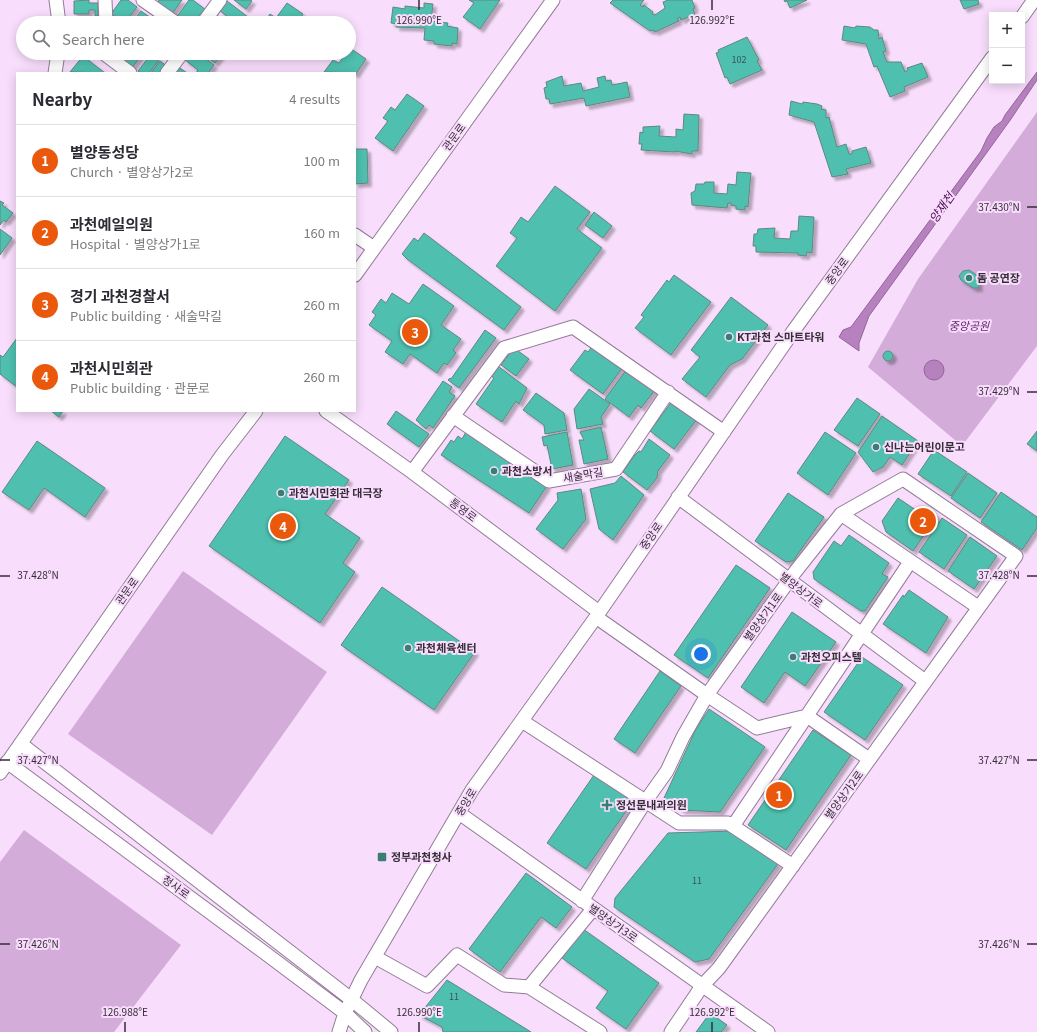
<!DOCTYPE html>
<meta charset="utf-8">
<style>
:root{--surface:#fff;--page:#f7f7f7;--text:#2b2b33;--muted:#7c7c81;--line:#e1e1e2;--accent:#ea580c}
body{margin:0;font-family:Georgia,"Noto Sans KR",serif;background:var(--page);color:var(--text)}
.controls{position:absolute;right:12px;top:12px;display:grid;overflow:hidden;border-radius:0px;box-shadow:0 2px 10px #0003}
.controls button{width:36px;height:36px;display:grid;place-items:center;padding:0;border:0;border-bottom:1px solid var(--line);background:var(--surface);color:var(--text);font:20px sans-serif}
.you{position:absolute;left:701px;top:654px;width:14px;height:14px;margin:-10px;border:3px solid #fff;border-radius:50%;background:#1a73e8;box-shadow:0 0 0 6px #1a73e833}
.badge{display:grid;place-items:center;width:26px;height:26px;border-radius:50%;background:var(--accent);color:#fff;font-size:13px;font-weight:700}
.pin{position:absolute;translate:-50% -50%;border:2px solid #fff;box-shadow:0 1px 4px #0006}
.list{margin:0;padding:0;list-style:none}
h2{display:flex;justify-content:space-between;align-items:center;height:52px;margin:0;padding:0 16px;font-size:17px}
h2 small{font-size:13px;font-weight:400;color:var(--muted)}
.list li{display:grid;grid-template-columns:26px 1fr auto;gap:12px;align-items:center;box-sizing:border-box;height:72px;padding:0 16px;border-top:1px solid var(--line)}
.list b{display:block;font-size:15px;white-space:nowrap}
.list p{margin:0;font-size:13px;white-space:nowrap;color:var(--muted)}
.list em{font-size:13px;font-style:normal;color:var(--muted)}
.icon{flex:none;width:22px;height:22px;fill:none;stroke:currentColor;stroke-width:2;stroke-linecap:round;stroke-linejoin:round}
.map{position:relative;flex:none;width:1037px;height:1032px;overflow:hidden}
.search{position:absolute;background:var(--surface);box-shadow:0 2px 10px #0003;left:16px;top:16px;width:340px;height:44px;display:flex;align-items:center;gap:10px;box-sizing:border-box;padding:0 14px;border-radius:22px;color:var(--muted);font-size:15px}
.panel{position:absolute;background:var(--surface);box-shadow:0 2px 10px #0003;left:16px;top:72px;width:340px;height:340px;border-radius:0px}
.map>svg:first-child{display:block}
</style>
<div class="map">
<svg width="1037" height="1032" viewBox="0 0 1037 1032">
<defs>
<filter id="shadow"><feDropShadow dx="3.5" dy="3.5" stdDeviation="1" flood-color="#0004"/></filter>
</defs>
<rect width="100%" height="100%" fill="#f8defc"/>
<path fill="#d3acd9" d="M1037,112v234l-75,100 -94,-79 50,-88z
M183,571l144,101 -115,163 -144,-101z
M24,830l157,115 -67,87h-114v-170z"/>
<path fill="#b681be" stroke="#906896" d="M1037,72v8l-26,39 -142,197 -10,27v8l-20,-14 4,-7 8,-3 130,-176 6,-13 7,-11 8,-6 3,-6z
M924 370a10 10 0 1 1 20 0a10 10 0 1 1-20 0Z"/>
<path fill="#50c0af" stroke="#5d887f" filter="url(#shadow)" d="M89,0v3h9v13h-3v-6h-6v4h-15v-13z
M121,0h7l9,7 -12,16 -14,-9z
M159,0h23l-10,14 -15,-11z
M189,0h4l13,10 -10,13h-13l-7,-5z
M234,0h16l2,1 -6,8z
M469,0h31l-20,29 -17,-12 11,-14z
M613,0h31l-4,5 3,2 1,-2 9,7 -1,2 3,1 10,-7 -2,-6 5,-2h24l3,8 -2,1 2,5 -14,6 -1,-3 -3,2 2,2 -24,11 -1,-2 -4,1 -40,-28z
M784,0h23l-17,8 -3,-7 -2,1z
M960,0h18l1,4 -15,5z
M227,1l21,16 -5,6h-7l-16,-12z
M287,3l16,11 -6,9h-33l6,-9 6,4z
M424,3l9,1 -2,17 17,2 -1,3 11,2 -1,16 -5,-1v3l-18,-2v-3l-10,-1 1,-12 -29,-1 1,-3 -6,-1 2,-16 12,2v-3l19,2z
M141,11l17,12h-26z
M218,16l10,7h-15z
M844,26l11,2 1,-2 14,1 4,3h4l1,9 3,-2 4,14 -3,1 4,10h14l4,10 3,-2 -1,-2 15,-5 6,14 -24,10 1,4 -15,6 -13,-31 -3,1 -8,-23 -24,-4z
M747,37l12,23 -2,1 5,9 -32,14 -3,-7 -2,1 -9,-25 3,-1 -1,-2z
M350,48l16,11 -11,16v-2l-31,-1 9,-12 6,3 7,-10h3z
M124,53h19l-11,15 -12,-9z
M191,53h7l16,12 -6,8h-12l2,-3 -13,-10z
M201,53h22l-8,10z
M151,54l8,6 -10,13h-8l-3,-2z
M83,56l22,17 -35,-1z
M160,61l8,6 -5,6h-12z
M180,68l7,5h-11z
M562,76l2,10 17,-3 2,8 16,-4 -2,-9 8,-2 1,5 5,-1 1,5 15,-3 3,15 -44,9 -2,-8 -34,6 -1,-5h-3l-2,-11 3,-1 -1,-5z
M407,94l17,12 -31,45 -18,-13 13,-17 -5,-3 8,-11 4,3z
M791,101l11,3 1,-2 14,2 5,2 -1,3 5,1v8l3,-1 8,30 9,-3 3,10h3v-3l14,-4 5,16 -25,6 2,5 -16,3 -18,-55 -25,-7z
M684,114l15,1 -1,36h-6v3l-17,-3v1l-34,-2 1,-6h-3l1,-12 3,1v-6l17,-1 -1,10 17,1v-8l7,1z
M355,149h12l1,34 -13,1z
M737,172l14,1 -3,34 -3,-1v4l-9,-1v-3l-5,-1v-2h-3l-1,5 -35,-3 -1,-12 4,-2 1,-7h8l1,-2h9v11l13,1 1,-10 8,1z
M555,186l35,26 -13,17 25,19 -47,63 -59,-45 21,-28 -7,-5 11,-16 7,5z
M0,201l4,2 -2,2 11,8 -7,9 -2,-2 -4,5z
M594,212l18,14 -9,12 -18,-13z
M799,216l15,1 -2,36 -5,-1 -1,4 -8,-1v-2l-42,-1v-6h-3l1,-12h3l1,-5 17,-1 -1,10 16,1 1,-8h7z
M0,229l12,9 -12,17z
M424,233l97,74 -17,23 -97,-71 -5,-5 12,-16 4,3z
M969,270l9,6 1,12h-6l-12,-8 -2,-4 4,-5z
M674,275l37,27 -40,53 -36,-27 9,-11 -3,-2 26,-35 2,2z
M423,284l31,22 -13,19 20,14 -8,11 3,3 -9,12 -3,-2 -7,10 -27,-19 -7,10 -18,-12 7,-11 -23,-16 7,-10 -4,-3 9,-13 5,4 6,-10 17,11z
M731,297l37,28 -26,34 -12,6 -24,32 -24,-18 18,-22 -9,-7z
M485,330l11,8 -37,50 -11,-8 2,-2 1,1z
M17,338v49l-17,-13v-19l3,2z
M593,345l30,22 -20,27 -33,-24 15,-20 3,2z
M514,348l15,11 -13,17 -15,-11z
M883 356a5 5 0 1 1 10 0a5 5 0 1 1-10 0Z
M498,366l29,22 -8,16 -3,-3 -14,21 -26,-18 18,-26 -3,-2z
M629,370l26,20 -14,18 -3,-3 -9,12 -24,-18 19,-26z
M443,381l9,6 -3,5 6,4 -22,32 -4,-3 -3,4 -10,-9z
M589,389l21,15 -9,13 2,7 -26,5 -3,-20z
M536,393l28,20 3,17 -22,4 -1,-9 -21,-15z
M857,398l23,16 -22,32 -24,-16z
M673,400l25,18 -24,31 -24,-18z
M51,411h12l-4,6z
M396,411l33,23 -10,13 -32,-23z
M882,416l36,25 -16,24 -12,-8 -7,10 -10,5 -15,-20z
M601,427l7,32 -24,5 -5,-24h5l-4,-8z
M1037,431v20l-10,-7z
M466,432l81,54 -18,27 -88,-58 10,-15 3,2 4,-6 4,3z
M567,432l6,33 -21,4 -5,-24 -3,1 -2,-9z
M825,432l31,21 -28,42 -31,-22z
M285,436l64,44 -24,34 35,24 -17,25 12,9 -35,51 -111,-77z
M649,439l21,16 -12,16 -1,7 -10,12 -24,-18 11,-16 5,-5 2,1z
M37,441l68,47 -20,29 -41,-29 -15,22 -27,-18z
M934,450l33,22 -16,24 -33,-22z
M968,473l29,20 -17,25 -29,-20z
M621,476l23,19 -31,45 -14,-11 -9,-40 25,-6z
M581,489l5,30 -23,30 -27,-20 22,-29 -1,-7z
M1001,492l36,25v11l-15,22 -41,-28z
M788,493l36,24 -31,44 -7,1 -31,-21z
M898,498l25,17 4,-6 10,7 -24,35 -27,-19 -4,-11z
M942,518l25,17 -23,34 -25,-17z
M849,535l40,28 -7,11 6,3 -23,34h-4l-47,-32 -1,-7 21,-31 7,5z
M970,537l27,19 -23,33 -26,-18z
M736,565l34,23 -62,90 -34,-23z
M382,587l93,65 -41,58 -93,-65z
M909,590l39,27 -22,36 -43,-29 20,-29 1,2z
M792,612l44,30 -31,44 -20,-14 -21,31 -23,-16z
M862,657l41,28 -38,55 -41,-28z
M660,671l21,15 -46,67 -21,-14z
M709,709l56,38 -45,65 -38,-2 -18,-12 32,-69z
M813,730l38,25 -65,95 -38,-25z
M594,775l39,26 -47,68 -39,-26z
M733,831l45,33 -69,95 -14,3 -81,-55 1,-9 53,-65z
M526,873l46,34 -16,21 -15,-11 -41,55 -31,-23z
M583,929l76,54 -33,46 -30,-21 12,-17 -46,-33z
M447,980l84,52h-88l-1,-5 -23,-12z
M710,1013l17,12 -6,7h-25z"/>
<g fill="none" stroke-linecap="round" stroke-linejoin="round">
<g stroke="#937b97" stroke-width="15">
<path id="minor" d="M56,0l3,23
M105,0l1,23
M143,0l33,23
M1022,17l12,-17
M203,23l17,-23
M106,53v2l24,18
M55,73l3,-20
M167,73l15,-20
M355,235l19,13
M355,275l198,-275
M326,411l86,61 187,140
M453,416l96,65 67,-12 52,-77
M412,472l92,-124 69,-21 151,105
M678,497l247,184
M841,514l137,93
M596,617l111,78 50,33 50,-12 62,43
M522,721l157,102h49l65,43
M21,744l330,255 40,33
M7,762l254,188 84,63 20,19
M0,773l222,-318 34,-44
M459,813l309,219
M733,826l177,-264
M582,901l63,-99 22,-31 16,-34 24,-42 88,-123 46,-58 62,-35 113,77 -297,412 -17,18 -31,46
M375,957l52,29 30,-31 47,30 25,2 71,45
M529,987l64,-78
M339,1032l6,-19 16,-33 111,-190 124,-173 198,-287 198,-272"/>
</g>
<use href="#minor" stroke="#fff" stroke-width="13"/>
</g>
<path fill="none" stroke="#372d38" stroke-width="1.5" d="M419,0v10M712,0v10M1027,207h10M1027,392h10M0,576h10M1027,576h10M0,760h10M1027,760h10M0,944h10M1027,944h10M125,1022v10M419,1022v10M712,1022v10"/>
<g fill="#397e73" stroke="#f8defc" stroke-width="1.5">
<circle cx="969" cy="278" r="4"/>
<circle cx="729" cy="337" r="4"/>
<circle cx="876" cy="447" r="4"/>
<circle cx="494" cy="471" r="4"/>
<circle cx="281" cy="493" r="4"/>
<circle cx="408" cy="648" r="4"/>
<circle cx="793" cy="657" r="4"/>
<path d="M605 799h4v4h4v4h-4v4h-4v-4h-4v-4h4z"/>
<rect x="377" y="852" width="10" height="10" rx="2"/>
</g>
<g text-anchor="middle" stroke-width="4" stroke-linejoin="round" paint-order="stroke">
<g font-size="9" fill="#3d5256">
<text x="739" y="63">102</text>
<text x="697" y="884">11</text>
<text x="454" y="1000">11</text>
</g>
<g font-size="11" fill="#372d38" stroke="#f8defc">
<text transform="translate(454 137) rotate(-54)" y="4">관문로</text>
<text transform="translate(837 271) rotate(-54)" y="4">중앙로</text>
<text transform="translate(583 475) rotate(-10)" y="4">새술막길</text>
<text transform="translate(463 510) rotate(37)" y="4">통영로</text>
<text transform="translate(651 536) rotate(-56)" y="4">중앙로</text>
<text transform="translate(801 590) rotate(37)" y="4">별양상가로</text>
<text transform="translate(127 591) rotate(-55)" y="4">관문로</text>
<text transform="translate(763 617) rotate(-54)" y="4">별양상가1로</text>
<text transform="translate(844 795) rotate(-54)" y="4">별양상가2로</text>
<text transform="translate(466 802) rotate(-59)" y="4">중앙로</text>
<text transform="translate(176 887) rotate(36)" y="4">청사로</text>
<text transform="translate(613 923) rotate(35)" y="4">별양상가3로</text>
</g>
<g font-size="11" font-weight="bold" fill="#372d38" stroke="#f8defc" text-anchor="start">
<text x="977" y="282">돔 공연장</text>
<text x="737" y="341">KT과천 스마트타워</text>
<text x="884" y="451">신나는어린이문고</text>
<text x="502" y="475">과천소방서</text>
<text x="289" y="497">과천시민회관 대극장</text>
<text x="416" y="652">과천체육센터</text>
<text x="801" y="661">과천오피스텔</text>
<text x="616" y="809">정선문내과의원</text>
<text x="391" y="861">정부과천청사</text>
</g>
<g font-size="11" font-style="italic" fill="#5e1e68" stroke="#f8defc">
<text x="969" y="330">중앙공원</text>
</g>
<g font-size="12" font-style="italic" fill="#4e0a57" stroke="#f8defc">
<text transform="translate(942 208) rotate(-55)" y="4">양재천</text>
</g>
</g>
<g font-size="10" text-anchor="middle" fill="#372d38" stroke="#f8defc" stroke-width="4" stroke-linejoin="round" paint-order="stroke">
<text x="419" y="24">126.990°E</text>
<text x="712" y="24">126.992°E</text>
<text x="999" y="211">37.430°N</text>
<text x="999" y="395">37.429°N</text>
<text x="38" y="579">37.428°N</text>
<text x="999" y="579">37.428°N</text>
<text x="38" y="764">37.427°N</text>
<text x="999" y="764">37.427°N</text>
<text x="38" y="948">37.426°N</text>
<text x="999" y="948">37.426°N</text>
<text x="125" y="1016">126.988°E</text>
<text x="419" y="1016">126.990°E</text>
<text x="712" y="1016">126.992°E</text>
</g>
</svg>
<div class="controls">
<button>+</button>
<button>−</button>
</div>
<div class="you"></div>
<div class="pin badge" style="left:779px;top:795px">1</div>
<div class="pin badge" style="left:923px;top:521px">2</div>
<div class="pin badge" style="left:415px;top:332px">3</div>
<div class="pin badge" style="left:283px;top:526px">4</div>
<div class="search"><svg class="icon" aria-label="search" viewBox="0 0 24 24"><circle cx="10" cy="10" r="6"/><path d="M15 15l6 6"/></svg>Search here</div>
<section class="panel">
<h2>Nearby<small>4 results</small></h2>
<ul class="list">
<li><span class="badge">1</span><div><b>별양동성당</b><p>Church · 별양상가2로</p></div><em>100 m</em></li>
<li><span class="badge">2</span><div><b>과천예일의원</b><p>Hospital · 별양상가1로</p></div><em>160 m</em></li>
<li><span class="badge">3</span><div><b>경기 과천경찰서</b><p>Public building · 새술막길</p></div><em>260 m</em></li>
<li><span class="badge">4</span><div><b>과천시민회관</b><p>Public building · 관문로</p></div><em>260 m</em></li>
</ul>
</section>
</div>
